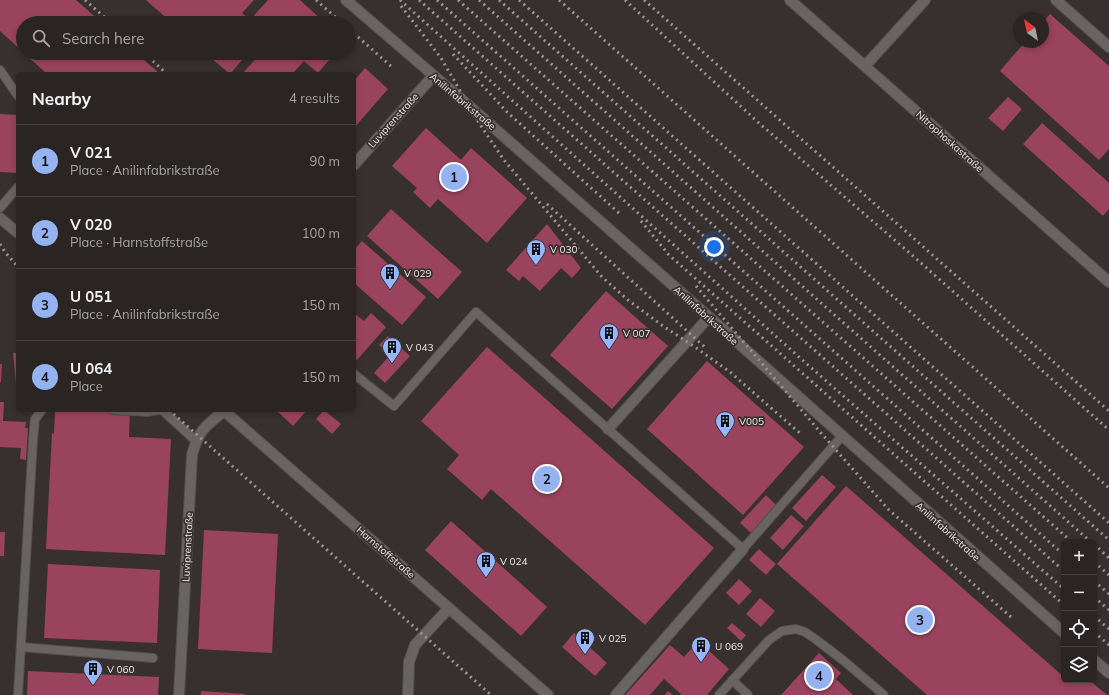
<!DOCTYPE html>
<meta charset="utf-8">
<style>
:root{--surface:#2a2423;--page:#322c2b;--text:#f1f3f6;--muted:#a5a4a6;--line:#464141;--accent:#95b2f1}
body{margin:0;font-family:Mulish,sans-serif;background:var(--page);color:var(--text)}
.controls{position:absolute;right:12px;bottom:12px;display:grid;overflow:hidden;border-radius:6px;box-shadow:0 2px 6px #0003}
.controls button{width:36px;height:36px;display:grid;place-items:center;padding:0;border:0;border-bottom:1px solid var(--line);background:var(--surface);color:var(--text);font:20px sans-serif}
.compass{position:absolute;left:1013px;top:12px;width:36px;height:36px;border-radius:50%;background:var(--surface);box-shadow:0 2px 6px #0003;rotate:327deg}
.you{position:absolute;left:714px;top:247px;width:14px;height:14px;margin:-10px;border:3px solid #fff;border-radius:50%;background:#1a73e8;box-shadow:0 0 0 6px #1a73e833}
.badge{display:grid;place-items:center;width:26px;height:26px;border-radius:50%;background:var(--accent);color:#111;font-size:13px;font-weight:700}
.pin{position:absolute;translate:-50% -50%;border:2px solid #fff;box-shadow:0 1px 4px #0006}
.list{margin:0;padding:0;list-style:none}
h2{display:flex;justify-content:space-between;align-items:center;height:52px;margin:0;padding:0 16px;font-size:17px}
h2 small{font-size:13px;font-weight:400;color:var(--muted)}
.list li{display:grid;grid-template-columns:26px 1fr auto;gap:12px;align-items:center;box-sizing:border-box;height:72px;padding:0 16px;border-top:1px solid var(--line)}
.list b{display:block;font-size:15px;white-space:nowrap}
.list p{margin:0;font-size:13px;white-space:nowrap;color:var(--muted)}
.list em{font-size:13px;font-style:normal;color:var(--muted)}
.icon{flex:none;width:22px;height:22px;fill:none;stroke:currentColor;stroke-width:2;stroke-linecap:round;stroke-linejoin:round}
.map{position:relative;flex:none;width:1109px;height:695px;overflow:hidden}
.search{position:absolute;background:var(--surface);box-shadow:0 2px 6px #0003;left:16px;top:16px;width:340px;height:44px;display:flex;align-items:center;gap:10px;box-sizing:border-box;padding:0 14px;border-radius:22px;color:var(--muted);font-size:15px}
.panel{position:absolute;background:var(--surface);box-shadow:0 2px 6px #0003;left:16px;top:72px;width:340px;height:340px;border-radius:6px}
.map>svg:first-child{display:block}
</style>
<div class="map">
<svg width="1109" height="695" viewBox="0 0 1109 695">
<rect width="100%" height="100%" fill="#38302f"/>
<path fill="#9a435f" d="M0,0h76l26,23h-79v29l-23,-21z
M146,0h108l-12,13 8,7 18,-20h32l25,23h-153z
M1050,14l59,52v83l-10,11 -99,-89 25,-29h18v-20z
M24,53h112l24,21h-113z
M205,53h43l-18,21z
M261,53h74l-17,20 -14,-12 -12,13h-50z
M365,68l23,21 -34,39v-47z
M1008,97l14,12 -19,22 -15,-13z
M0,114l18,1v58l-18,-1z
M1042,123l67,60v26l-6,7 -80,-72z
M426,128l35,32 10,-12 56,50 -40,45 -49,-44 -8,9 -17,-16 4,-4 -25,-22z
M391,209l71,63 -24,27 -71,-63z
M547,224l34,44 -9,10 -11,-10 -21,23 -17,-15 -4,5 -13,-11z
M362,241l64,56 -24,28 -48,-42v-33z
M606,291l62,55 -56,63 -62,-54z
M354,313l10,8 7,-8 15,14 -29,33 -3,-2z
M388,336l22,20 -25,27 -11,-10 16,-18 -11,-10z
M487,347l227,201 -69,77 -154,-136 -9,11 -35,-31 12,-14 -38,-34z
M13,353h5v40h-1z
M707,361l97,86 -61,68 -96,-86z
M0,364h2l-1,18h-1z
M0,402h4l-1,19 23,1 -1,6h3l-2,32 -6,-1 1,-11 -21,-1z
M55,410h75l-1,27 42,2 -6,116 -119,-6 6,-116 2,1z
M276,410h31l-14,16z
M324,410l17,14 -9,10 -16,-15z
M822,475l14,12 -30,34 -14,-13z
M846,486l218,191v3h25l18,15h-180l-150,-131z
M766,495l11,11 -25,28 -12,-11z
M791,515l13,11 -21,24 -13,-12z
M451,521l96,86 -26,29 -96,-86z
M204,530l74,4 -6,119 -74,-4z
M0,532h5l-1,24h-4z
M759,549l17,15 -10,11 -17,-15z
M48,564l112,6 -3,73 -113,-5z
M739,579l13,12 -13,14 -13,-12z
M760,598l15,13 -14,16 -15,-13z
M732,623l14,12 -5,6 -14,-13z
M574,633l33,30 -12,13 -33,-29z
M698,641l31,28 -22,26h-25l-18,-16 -14,16h-25l45,-50 14,12z
M819,653l22,20 -5,6 17,16h-72z
M28,671l131,6 -1,18h-131z
M201,691l44,3v1h-44z
M668,691l5,4h-8z"/>
<g fill="none" stroke-linecap="round" stroke-linejoin="round">
<g stroke="#554e4d" stroke-width="10">
<path id="lane" d="M0,70l18,26
M0,208l18,-21
M354,374l40,32 82,-94 267,237 99,-113
M113,410l34,2 12,-2
M162,410l34,31
M21,647l132,11
M732,680l16,15
M18,695l15,-255 2,-21 7,-9
M719,695l50,-55 13,-9 14,-2 9,3 13,9 26,20 40,34"/>
</g>
<g stroke="#554e4d" stroke-width="12">
<path id="street" d="M346,0l122,105 241,212 355,316
M790,0l319,282
M1056,0l53,47
M865,66l60,-66
M354,165l79,-89
M0,218l18,15
M223,410l325,285
M608,429l101,-112
M1094,660l15,13
M179,695l13,-240c7,-25 12,-28 32,-44
M408,695l1,-33 6,-17 34,-37
M616,695l127,-146"/>
</g>
<use href="#lane" stroke="#676462" stroke-width="8"/>
<use href="#street" stroke="#676462" stroke-width="10"/>
<path stroke="#9b9493" stroke-width="3" stroke-dasharray="2 4" stroke-linecap="butt" d="M85,0l26,23
M316,0l26,23
M400,0l408,365 256,224
M419,0l645,571
M437,0l627,555
M458,0l614,542
M479,0l612,542
M499,0l610,540
M519,0l590,523
M559,0l550,488
M625,0l135,124 152,131 197,175
M644,0l465,411
M401,6l40,52 38,65 25,37 98,117 26,23 35,26 32,21 35,25 72,63
M349,29l44,39
M144,53l23,21
M453,54l54,58 113,102
M547,204l160,145
M641,221l28,34 395,350
M0,244l5,8 13,15
M696,286l131,154 62,70 122,107
M169,410l322,285
M1094,544l15,14
M1094,562l15,13
M1094,581l15,13
M1094,597l15,13
M1094,616l15,13
M1094,632l15,13"/>
</g>
<defs>
<g id="building-pin" transform="scale(1)"><path d="M0 17L-7.5 6A9.5 9.5 0 1 1 7.5 6Z" fill="#95b6fd" stroke="#38302f"/><path d="M-4-6H4V6H1V3H-1V6H-4ZM-2.5-4.3h1.7v1.8h-1.7ZM.8-4.3h1.7v1.8H.8ZM-2.5-1h1.7V.8h-1.7ZM.8-1h1.7V.8H.8Z" fill="#111"/></g>
</defs>
<g fill-rule="evenodd">
<use href="#building-pin" x="536" y="249"/>
<use href="#building-pin" x="390" y="273"/>
<use href="#building-pin" x="609" y="333"/>
<use href="#building-pin" x="392" y="347"/>
<use href="#building-pin" x="725" y="421"/>
<use href="#building-pin" x="486" y="561"/>
<use href="#building-pin" x="585" y="638"/>
<use href="#building-pin" x="701" y="646"/>
<use href="#building-pin" x="93" y="669"/>
</g>
<g text-anchor="middle" stroke-width="3.5" stroke-linejoin="round" paint-order="stroke">
<g font-size="10" fill="#efe9e8" stroke="#38302f">
<text transform="translate(463 101) rotate(40)" y="4">Anilinfabrikstraße</text>
<text transform="translate(393 120) rotate(-48)" y="4">Luviprenstraße</text>
<text transform="translate(950 141) rotate(42)" y="4">Nitrophoskastraße</text>
<text transform="translate(706 315) rotate(42)" y="4">Anilinfabrikstraße</text>
<text transform="translate(948 531) rotate(42)" y="4">Anilinfabrikstraße</text>
<text transform="translate(187 547) rotate(-87)" y="4">Luviprenstraße</text>
<text transform="translate(386 552) rotate(41)" y="4">Harnstoffstraße</text>
</g>
<g font-size="10" fill="#efe9e8" stroke="#38302f" text-anchor="start">
<text x="550" y="253">V 030</text>
<text x="404" y="277">V 029</text>
<text x="623" y="337">V 007</text>
<text x="406" y="351">V 043</text>
<text x="739" y="425">V005</text>
<text x="500" y="565">V 024</text>
<text x="599" y="642">V 025</text>
<text x="715" y="650">U 069</text>
<text x="107" y="673">V 060</text>
</g>
</g>
</svg>
<div class="controls">
<button>+</button>
<button>−</button>
<button><svg class="icon" aria-label="locate" viewBox="0 0 24 24"><circle cx="12" cy="12" r="6"/><path d="M12 2v4M12 18v4M2 12h4M18 12h4"/></svg></button>
<button><svg class="icon" aria-label="layers" viewBox="0 0 24 24"><path d="M12 4l9 5-9 5-9-5zM3 14l9 5 9-5"/></svg></button>
</div>
<svg class="compass" viewBox="-18 -18 36 36"><path d="M0-13l5 13h-10z" fill="#e53935"/><path d="M0 13l5-13h-10z" fill="#a5a4a6"/></svg>
<div class="you"></div>
<div class="pin badge" style="left:454px;top:177px">1</div>
<div class="pin badge" style="left:547px;top:479px">2</div>
<div class="pin badge" style="left:920px;top:620px">3</div>
<div class="pin badge" style="left:819px;top:676px">4</div>
<div class="search"><svg class="icon" aria-label="search" viewBox="0 0 24 24"><circle cx="10" cy="10" r="6"/><path d="M15 15l6 6"/></svg>Search here</div>
<section class="panel">
<h2>Nearby<small>4 results</small></h2>
<ul class="list">
<li><span class="badge">1</span><div><b>V 021</b><p>Place · Anilinfabrikstraße</p></div><em>90 m</em></li>
<li><span class="badge">2</span><div><b>V 020</b><p>Place · Harnstoffstraße</p></div><em>100 m</em></li>
<li><span class="badge">3</span><div><b>U 051</b><p>Place · Anilinfabrikstraße</p></div><em>150 m</em></li>
<li><span class="badge">4</span><div><b>U 064</b><p>Place</p></div><em>150 m</em></li>
</ul>
</section>
</div>
